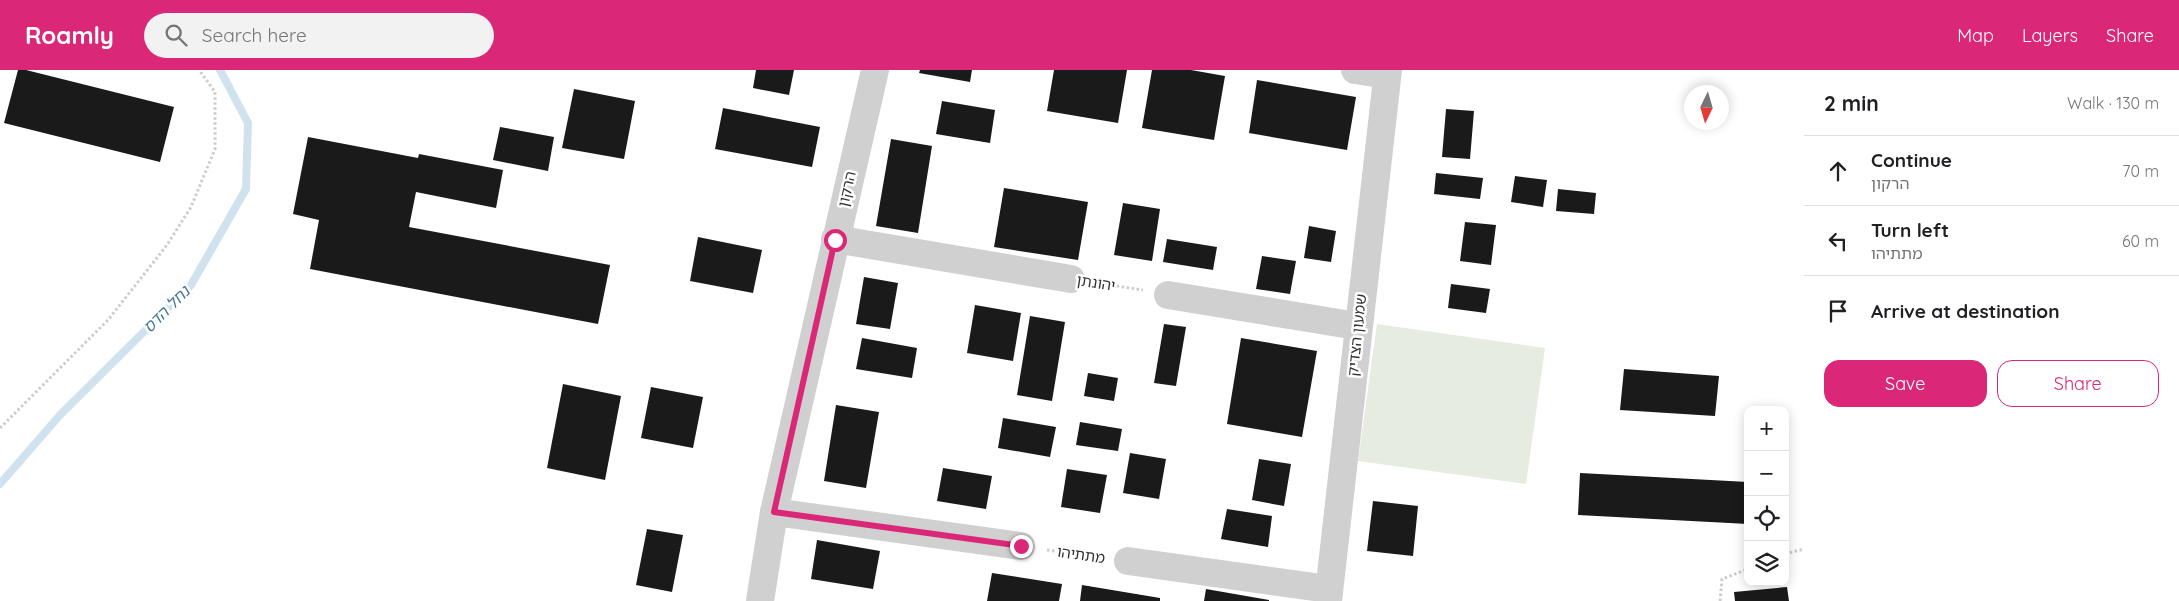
<!DOCTYPE html>
<meta charset="utf-8">
<style>
:root{--surface:#fff;--page:#f2f2f2;--text:#202124;--muted:#757577;--line:#e0e0e0;--accent:#db2777}
body{margin:0;font-family:Quicksand,"Noto Sans Hebrew",sans-serif;background:var(--page);color:var(--text)}
.controls{position:absolute;right:15px;bottom:15px;display:grid;overflow:hidden;border-radius:10px;box-shadow:0 2px 12px #0003}
.controls button{width:45px;height:45px;display:grid;place-items:center;padding:0;border:0;border-bottom:1px solid var(--line);background:var(--surface);color:var(--text);font:25px sans-serif}
.compass{position:absolute;left:1684px;top:15px;width:45px;height:45px;border-radius:50%;background:var(--surface);box-shadow:0 2px 12px #0003;rotate:185deg}
.stop{position:absolute;width:15px;height:15px;margin:-11px;border:4px solid #db2777;border-radius:50%;background:#fff}
.stop.end{background:#db2777;border-color:#fff;box-shadow:0 1px 5px #0008}
.list{margin:0;padding:0;list-style:none}
h2{display:flex;justify-content:space-between;align-items:center;height:65px;margin:0;padding:0 20px;font-size:21px}
h2 small{font-size:16px;font-weight:400;color:var(--muted)}
.list li{display:grid;grid-template-columns:32px 1fr auto;gap:15px;align-items:center;box-sizing:border-box;height:70px;padding:0 20px;border-top:1px solid var(--line)}
.list b{display:block;font-size:19px;white-space:nowrap}
.list p{margin:0;font-size:16px;white-space:nowrap;color:var(--muted)}
.list em{font-size:16px;font-style:normal;color:var(--muted)}
.actions{display:flex;gap:10px;padding:15px 20px}
.actions a{flex:1;padding:11px 0;border:1px solid var(--accent);border-radius:15px;text-align:center;font-size:18px;color:var(--accent)}
.actions .main{background:var(--accent);color:#fff}
.icon{flex:none;width:28px;height:28px;fill:none;stroke:currentColor;stroke-width:2;stroke-linecap:round;stroke-linejoin:round}
.map{position:relative;flex:none;width:1804px;height:531px;overflow:hidden}
header{display:flex;align-items:center;gap:30px;box-sizing:border-box;height:70px;padding:0 25px;background:var(--accent);color:#fff}
header strong{font-size:24px}
nav{display:flex;gap:28px;margin-inline-start:auto;font-size:18px}
.search{width:350px;height:45px;background:var(--page);display:flex;align-items:center;gap:12px;box-sizing:border-box;padding:0 18px;border-radius:28px;color:var(--muted);font-size:19px}
main{display:flex}
aside{flex:1;background:var(--surface)}
.map>svg:first-child{display:block}
</style>
<header>
<strong>Roamly</strong>
<div class="search"><svg class="icon" aria-label="search" viewBox="0 0 24 24"><circle cx="10" cy="10" r="6"/><path d="M15 15l6 6"/></svg>Search here</div>
<nav><a>Map</a><a>Layers</a><a>Share</a></nav>
</header>
<main>
<div class="map">
<svg width="1804" height="531" viewBox="0 0 1804 531">
<rect width="100%" height="100%" fill="#fff"/>
<path fill="#e6ecdf" d="M1377,254l168,24 -19,136 -168,-23z"/>
<g fill="none" stroke-linecap="round" stroke-linejoin="round">
<path stroke="#cfe2ee" stroke-width="8" d="M0,414l60,-69 131,-130 55,-96 2,-66 -28,-53"/>
</g>
<path fill="#1a1a1a" d="M18,0h8l148,37 -14,55 -156,-39z
M756,0h38l-5,25 -36,-7z
M920,0h52l-2,12 -51,-9z
M1054,0h73l-9,53 -71,-12z
M1152,0h39l34,6 -11,64 -72,-12z
M1257,10l99,17 -9,53 -98,-17z
M574,19l61,12 -11,58 -62,-11z
M942,31l53,9 -5,33 -54,-9z
M723,38l97,19 -8,40 -97,-18z
M1446,39l28,2 -4,48 -28,-2z
M500,57l54,10 -6,34 -55,-11z
M308,67l110,21 1,-4 84,16 -7,38 -80,-16 -7,35 201,38 -12,59 -288,-55 9,-49 -26,-6z
M891,69l41,7 -14,87 -42,-7z
M1436,103l47,5 -3,21 -46,-5z
M1515,106l32,4 -4,27 -32,-5z
M1004,118l84,14 -10,58 -84,-13z
M1558,119l38,4 -2,21 -38,-3z
M1123,133l37,6 -8,52 -38,-6z
M1465,152l31,3 -5,40 -31,-4z
M1309,156l27,5 -5,31 -27,-4z
M698,167l64,13 -9,43 -63,-12z
M1167,169l50,8 -4,23 -50,-8z
M1262,186l34,5 -6,33 -34,-5z
M864,207l34,6 -8,46 -34,-5z
M1451,214l39,5 -4,24 -38,-5z
M975,235l46,8 -8,48 -46,-8z
M1030,246l35,6 -13,79 -35,-6z
M1164,254l22,3 -10,59 -22,-3z
M862,268l55,10 -5,30 -56,-9z
M1241,268l76,13 -15,86 -75,-13z
M1624,299l95,7 -4,40 -95,-6z
M1088,303l30,5 -4,23 -30,-5z
M563,314l58,12 -16,84 -58,-12z
M651,317l52,10 -10,51 -52,-10z
M836,335l43,7 -13,76 -42,-7z
M1003,348l53,9 -6,30 -52,-9z
M1080,352l42,7 -4,22 -42,-6z
M1130,383l36,6 -7,40 -36,-6z
M1259,389l32,5 -7,42 -32,-6z
M943,398l49,8 -6,33 -49,-8z
M1067,399l40,6 -7,38 -39,-6z
M1580,403l168,9v42l-170,-9z
M1373,431l45,5 -5,50 -46,-5z
M1227,439l45,7 -4,31 -47,-8z
M647,459l36,6 -11,57 -36,-7z
M817,470l63,11 -7,38 -62,-10z
M992,503l70,11 -3,17h-72z
M1082,515l78,13v3h-80z
M1787,517l2,14h-54l-1,-9z
M1206,519l63,11v1h-65z"/>
<g fill="none" stroke-linecap="round" stroke-linejoin="round">
<path stroke="#cdcdcd" stroke-width="3" stroke-dasharray="2.5 2.5" stroke-linecap="butt" d="M1097,213l46,7
M0,358l108,-108 59,-75 24,-38 24,-58v-57l-16,-22
M1047,480l56,8
M1785,484l19,-5
M1720,531l2,-22 26,-10"/>
<path stroke="#d0d0d0" stroke-width="28" d="M1355,0l32,5
M835,169l236,40
M1168,225l189,31
M774,442l247,34
M1128,491l201,28
M1328,531l60,-531"/>
<path stroke="#d0d0d0" stroke-width="28" d="M760,531l14,-89 101,-442"/>
</g>
<g fill="none" stroke-linecap="round" stroke-linejoin="round">
<path stroke="#db2777" stroke-width="6" d="M835,170l-61,272 247,34"/>
</g>
<g text-anchor="middle" stroke-width="5" stroke-linejoin="round" paint-order="stroke">
<g font-size="15" fill="#333" stroke="#fff">
<text transform="translate(847 119) rotate(-77)" y="5">הרקון</text>
<text transform="translate(1096 213) rotate(9)" y="5">יהונתן</text>
<text transform="translate(1357 265) rotate(-84)" y="5">שמעון הצדיק</text>
<text transform="translate(1081 485) rotate(8)" y="5">מתתיהו</text>
</g>
<g font-size="16" font-style="italic" fill="#3f7597" stroke="#fff">
<text transform="translate(166 239) rotate(-45)" y="6">נחל הדס</text>
</g>
</g>
</svg>
<div class="controls">
<button>+</button>
<button>−</button>
<button><svg class="icon" aria-label="locate" viewBox="0 0 24 24"><circle cx="12" cy="12" r="6"/><path d="M12 2v4M12 18v4M2 12h4M18 12h4"/></svg></button>
<button><svg class="icon" aria-label="layers" viewBox="0 0 24 24"><path d="M12 4l9 5-9 5-9-5zM3 14l9 5 9-5"/></svg></button>
</div>
<svg class="compass" viewBox="-18 -18 36 36"><path d="M0-13l5 13h-10z" fill="#e53935"/><path d="M0 13l5-13h-10z" fill="#757577"/></svg>
<div class="stop" style="left:835px;top:170px"></div>
<div class="stop end" style="left:1021px;top:476px"></div>
</div>
<aside>
<h2>2 min<small>Walk · 130 m</small></h2>
<ul class="list">
<li><svg class="icon" aria-label="ahead" viewBox="0 0 24 24"><path d="M12 20V5M6 11l6-6 6 6"/></svg><div><b>Continue</b><p>הרקון</p></div><em>70 m</em></li>
<li><svg class="icon" aria-label="left" viewBox="0 0 24 24"><path d="M17 20v-9H6M10 6l-5 5 5 5"/></svg><div><b>Turn left</b><p>מתתיהו</p></div><em>60 m</em></li>
<li><svg class="icon" aria-label="arrive" viewBox="0 0 24 24"><path d="M6 21V4h12l-3 4 3 4H6"/></svg><div><b>Arrive at destination</b></div></li>
</ul>
<div class="actions"><a class="main">Save</a><a>Share</a></div>
</aside>
</main>
